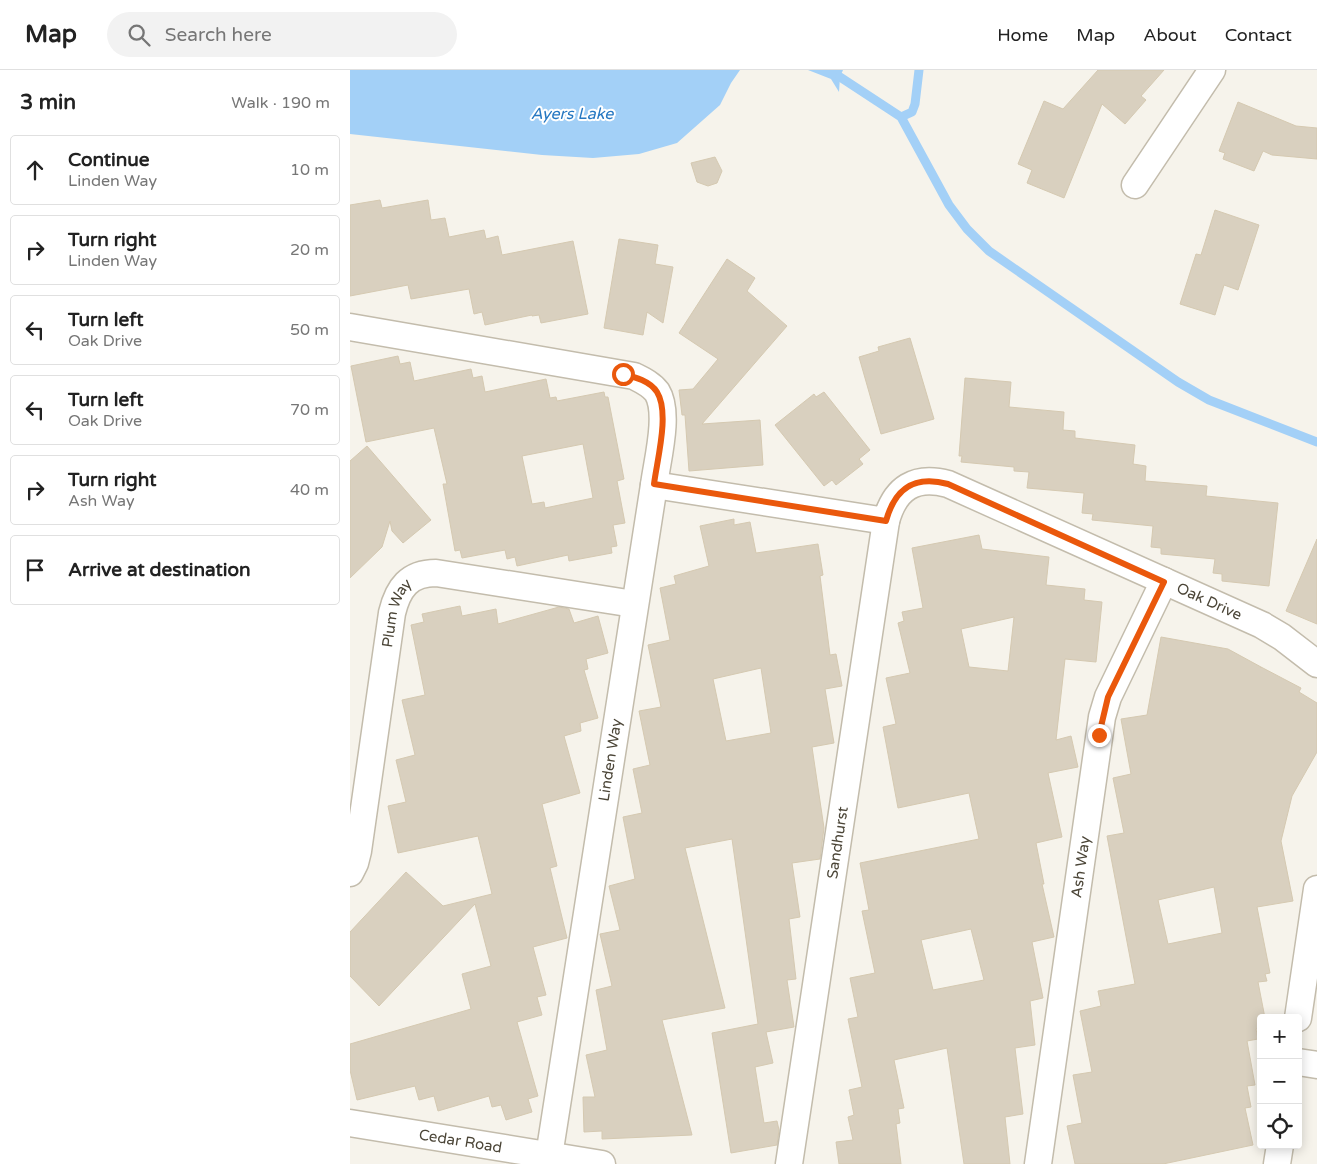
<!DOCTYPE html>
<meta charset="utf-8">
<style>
:root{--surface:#fff;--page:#f2f2f2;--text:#222;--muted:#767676;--line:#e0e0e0}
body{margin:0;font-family:"Varela Round",sans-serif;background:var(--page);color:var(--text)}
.controls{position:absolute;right:15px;bottom:15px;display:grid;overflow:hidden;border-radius:5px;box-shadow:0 2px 12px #0003}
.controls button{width:45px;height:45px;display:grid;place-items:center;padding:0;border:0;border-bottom:1px solid var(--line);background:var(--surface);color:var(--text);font:25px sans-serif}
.stop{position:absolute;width:15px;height:15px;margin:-11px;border:4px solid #ea580c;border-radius:50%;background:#fff}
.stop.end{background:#ea580c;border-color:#fff;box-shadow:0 1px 5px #0008}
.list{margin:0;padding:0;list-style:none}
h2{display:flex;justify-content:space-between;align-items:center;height:65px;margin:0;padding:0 20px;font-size:21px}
h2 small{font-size:16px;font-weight:400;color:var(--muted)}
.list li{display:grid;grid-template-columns:32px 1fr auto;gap:15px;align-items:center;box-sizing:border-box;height:70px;margin:0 10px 10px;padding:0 10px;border:1px solid var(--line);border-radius:5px}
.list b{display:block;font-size:19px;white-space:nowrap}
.list p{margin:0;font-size:16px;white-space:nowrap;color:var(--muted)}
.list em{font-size:16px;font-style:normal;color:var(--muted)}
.icon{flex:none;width:28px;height:28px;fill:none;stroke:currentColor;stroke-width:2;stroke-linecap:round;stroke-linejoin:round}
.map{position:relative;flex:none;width:967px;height:1094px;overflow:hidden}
header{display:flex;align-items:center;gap:30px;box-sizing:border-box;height:70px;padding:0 25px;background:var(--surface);border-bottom:1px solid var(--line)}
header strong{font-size:24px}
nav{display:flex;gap:28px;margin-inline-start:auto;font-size:18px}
.search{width:350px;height:45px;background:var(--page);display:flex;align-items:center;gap:12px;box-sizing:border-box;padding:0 18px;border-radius:28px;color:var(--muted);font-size:19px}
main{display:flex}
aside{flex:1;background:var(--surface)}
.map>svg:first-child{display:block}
</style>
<header>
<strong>Map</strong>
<div class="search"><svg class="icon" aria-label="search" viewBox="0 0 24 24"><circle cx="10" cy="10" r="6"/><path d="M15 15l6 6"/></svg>Search here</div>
<nav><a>Home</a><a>Map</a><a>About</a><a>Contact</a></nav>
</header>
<main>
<aside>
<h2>3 min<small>Walk · 190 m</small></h2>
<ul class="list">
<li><svg class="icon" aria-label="ahead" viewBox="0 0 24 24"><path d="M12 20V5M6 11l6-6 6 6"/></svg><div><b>Continue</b><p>Linden Way</p></div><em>10 m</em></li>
<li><svg class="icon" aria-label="right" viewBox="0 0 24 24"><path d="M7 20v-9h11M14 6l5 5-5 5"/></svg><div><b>Turn right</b><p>Linden Way</p></div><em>20 m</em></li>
<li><svg class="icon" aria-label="left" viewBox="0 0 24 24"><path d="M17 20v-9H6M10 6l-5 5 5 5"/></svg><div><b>Turn left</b><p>Oak Drive</p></div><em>50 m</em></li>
<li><svg class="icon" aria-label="left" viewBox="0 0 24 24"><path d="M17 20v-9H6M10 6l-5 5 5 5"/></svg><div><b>Turn left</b><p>Oak Drive</p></div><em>70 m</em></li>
<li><svg class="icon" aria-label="right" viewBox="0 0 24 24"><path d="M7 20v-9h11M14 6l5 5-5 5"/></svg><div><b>Turn right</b><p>Ash Way</p></div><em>40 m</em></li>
<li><svg class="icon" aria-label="arrive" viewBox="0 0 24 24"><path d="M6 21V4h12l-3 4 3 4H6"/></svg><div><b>Arrive at destination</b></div></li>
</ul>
</aside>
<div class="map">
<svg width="967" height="1094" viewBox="0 0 967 1094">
<rect width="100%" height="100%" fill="#f6f3eb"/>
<path fill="#a3d0f7" d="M0,0h390l-9,13 -11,22 -43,38 -38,11 -46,4 -51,-3 -192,-21z
M458,0h35l-3,7 -1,15 -8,-13z"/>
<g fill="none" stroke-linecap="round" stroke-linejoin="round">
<path stroke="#a3d0f7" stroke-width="9" d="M490,7l61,40 11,-5 3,-8 4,-34
M551,47l48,88 18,24 22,22 189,131 31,18 108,42"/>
</g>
<path fill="#d9d0bf" stroke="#d5c9b1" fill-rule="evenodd" d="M748,0h66l-23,26 5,4 -21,24 -23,-20 -38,94 -37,-15 5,-13 -14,-6 26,-63 19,8z
M888,32l58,24 21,2v31l-45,-4 -9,-4 -9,20 -31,-12 2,-6 -6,-2z
M365,87l7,14 -5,12 -9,3 -11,-4 -6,-19z
M30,130l2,8 46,-8 3,20 14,-2 4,19 35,-7 2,9 12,-3 4,19 71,-14 15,73 -47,9 -2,-8 -7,1v-1l-47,10 -3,-13 -8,2 -5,-25 -58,10 -3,-14 -58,11v-91z
M865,140l44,15 -21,65 -14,-5 -9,30 -35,-11 16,-50 5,1z
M269,169l39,6 -3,19 18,3 -10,56 -16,-11 -4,23 -39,-7z
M377,189l28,19 -8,13 40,35 -85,98 58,-4 3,45 -74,6 -4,-56h-3l-3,-25 14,-1 25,-30 -39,-26z
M560,268l24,81 -53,15 -22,-77 20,-6 -1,-4z
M48,286l2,8 10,-2 4,19 57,-12 2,9 9,-2 3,16 61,-13 4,19 6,-1 1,4 47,-9 1,5h3l16,82 -7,2 8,42 -12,2 4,21 -6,1 1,6 -43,8 -1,-6 -51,11 -2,-9 -8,2 -2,-9 -43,8 -2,-8 -5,1 -12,-67h4l-13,-56 -68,14 -15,-76zM233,374l10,54 -48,10 -1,-6 -12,2 -10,-48z
M615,308l46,4 -2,25 55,5 -1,18 12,1v7l60,7 -2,19 13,2 -1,15 62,5 -1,10 72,7 -9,83 -47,-5v-7l-9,-1 2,-14 -54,-5v-6l-10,-1 2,-21 -61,-6 1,-6 -11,-1 2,-20 -57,-5 2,-16 -15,-1v-4l-53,-5 1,-6h-3z
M474,322l46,58 -11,9 4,5 -27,21 -4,-5 -8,6 -49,-61 39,-31 2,3z
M17,376l64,74 -28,23 -11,-12 -2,-10 -8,26 -32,31v-117z
M384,449v6l16,-3 6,31 62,-9 5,31 -3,1 10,79 6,-1 6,32 -17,3 9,54 -22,4 12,81 -4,31 -28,4 8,54 -11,2 7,60 -9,1 7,47 -28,5 7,31 -18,4 9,56 13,-2 2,9 -2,15 -46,8 -19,-120 46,-9 -26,-185 -47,9 40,160 -63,12 30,115 -90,4v-8l-18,1 -1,-35h12l-9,-42 21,-5 -11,-60 16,-4 -12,-52 20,-4 -11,-44 26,-7 -12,-62 19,-4 -9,-44 17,-4 -11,-54 22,-4 -13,-62 22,-5 -10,-52 16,-4 -2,-8 35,-10 -9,-40zM411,598l10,65 -45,8 -13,-62z
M629,465l3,14 67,8 -3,28 39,4 -1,11 18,2 -6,60 -31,-3 -9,81 15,-4 7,31 -30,6 14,64 -26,6 8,41h-2l12,53 -22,5 11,56 -13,3 5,44 -20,3 8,66 -18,3 5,47h-46l-17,-116 -53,12 10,48 -6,1 2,14 -4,1 5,40h-62l-3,-22 17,-2 -5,-23 6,-2 -5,-25 13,-3 -14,-68 10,-2 -8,-39 25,-5 -13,-62 7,-1 -9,-47 119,-24 -10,-46 -71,15 -15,-81 13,-3 -10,-46 24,-5 -12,-50 6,-2 -2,-9 21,-4 -11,-60zM664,547l-6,54 -39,-4 -8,-38zM621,859l13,51 -51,10 -12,-50z
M967,469v85l-31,-13z
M110,536l2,10 34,-7 2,15 61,-17 10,2 5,14 24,-7 10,37 -22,6 2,10 -4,1 14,48 -18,5 1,8 -17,5 16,57 -38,11 15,62 -7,2 17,70 -34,9 13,48 -9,2 5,18 -25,7 21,74 -10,3 4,13 -26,8 -5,-15 -9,2 -3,-11 -51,15 -4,-15 -15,4 -4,-14 -58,14 -7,-30v-26l121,-35 -9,-35 29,-8 -16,-62 -96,102 -29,-30v-44l56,-60 37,34 49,-12 -14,-58 -80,17 -10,-47 18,-4 -10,-42 19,-5 -13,-55 23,-5 -14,-70 13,-3 -2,-8z
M811,567l67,12 33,18v1v-1l40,21 -2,4 18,11v49l-25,44 -11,45 12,60 -36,6 13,66 -5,1 2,7 -9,1 7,36h-4v10l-5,1 2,10 -11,2 8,44 -8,1 4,21 -6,1 8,37 -90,19h-88l-8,-38 15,-3 -9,-48 19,-3 -12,-61 21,-5 -3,-15 37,-7 -28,-148 17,-3 -11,-55 18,-4 -10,-55 26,-4zM864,817l8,46 -54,11 -10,-44z"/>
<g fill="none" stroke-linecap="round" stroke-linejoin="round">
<g stroke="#c3bcac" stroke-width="29">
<g id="minor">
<path d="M785,115l77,-115"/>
<path d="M0,257l284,49c8,4 17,8 23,16 13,21 0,69 -3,93l-105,671"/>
<path id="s1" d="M304,415l232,36c9,-33 29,-46 62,-37l314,141 20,12 35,27"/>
<path id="s2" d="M0,803l5,-10 3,-12 34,-238c6,-25 17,-40 44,-40l198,31"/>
<path d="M948,948l19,-129"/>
<path d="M948,992l19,3"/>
<path id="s3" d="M0,1053l252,41"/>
<path id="s4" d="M439,1094l97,-643"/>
<path id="s5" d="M688,1094l64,-447 6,-20 56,-116"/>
<path d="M927,1094l3,-19"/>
</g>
</g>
<use href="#minor" stroke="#fff" stroke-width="26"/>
</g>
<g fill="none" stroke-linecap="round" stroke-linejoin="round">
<path stroke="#ea580c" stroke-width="6" d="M273,304c12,3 27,7 34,18 13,21 0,68 -3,92l232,37c9,-33 29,-46 62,-37l216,98 -56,115 -9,38"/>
</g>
<g text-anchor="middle" stroke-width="4" stroke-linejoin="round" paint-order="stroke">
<g font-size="15" fill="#4b4537" stroke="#fff">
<text dy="5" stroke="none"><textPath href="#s1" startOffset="604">Oak Drive</textPath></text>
<text dy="5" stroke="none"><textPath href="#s2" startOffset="265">Plum Way</textPath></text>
<text transform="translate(260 690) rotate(-81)" y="5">Linden Way</text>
<text dy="5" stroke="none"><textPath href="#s4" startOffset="325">Sandhurst</textPath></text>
<text dy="5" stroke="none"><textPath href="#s5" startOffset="300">Ash Way</textPath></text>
<text dy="5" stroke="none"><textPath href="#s3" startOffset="112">Cedar Road</textPath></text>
</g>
<g font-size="16" font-style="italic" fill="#2678c2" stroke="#fff">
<text x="222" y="49">Ayers Lake</text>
</g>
</g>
</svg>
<div class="controls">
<button>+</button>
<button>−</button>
<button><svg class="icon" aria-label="locate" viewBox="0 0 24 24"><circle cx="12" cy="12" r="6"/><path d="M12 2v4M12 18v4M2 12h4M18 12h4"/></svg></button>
</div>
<div class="stop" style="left:273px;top:304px"></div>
<div class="stop end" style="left:749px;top:665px"></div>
</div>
</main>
